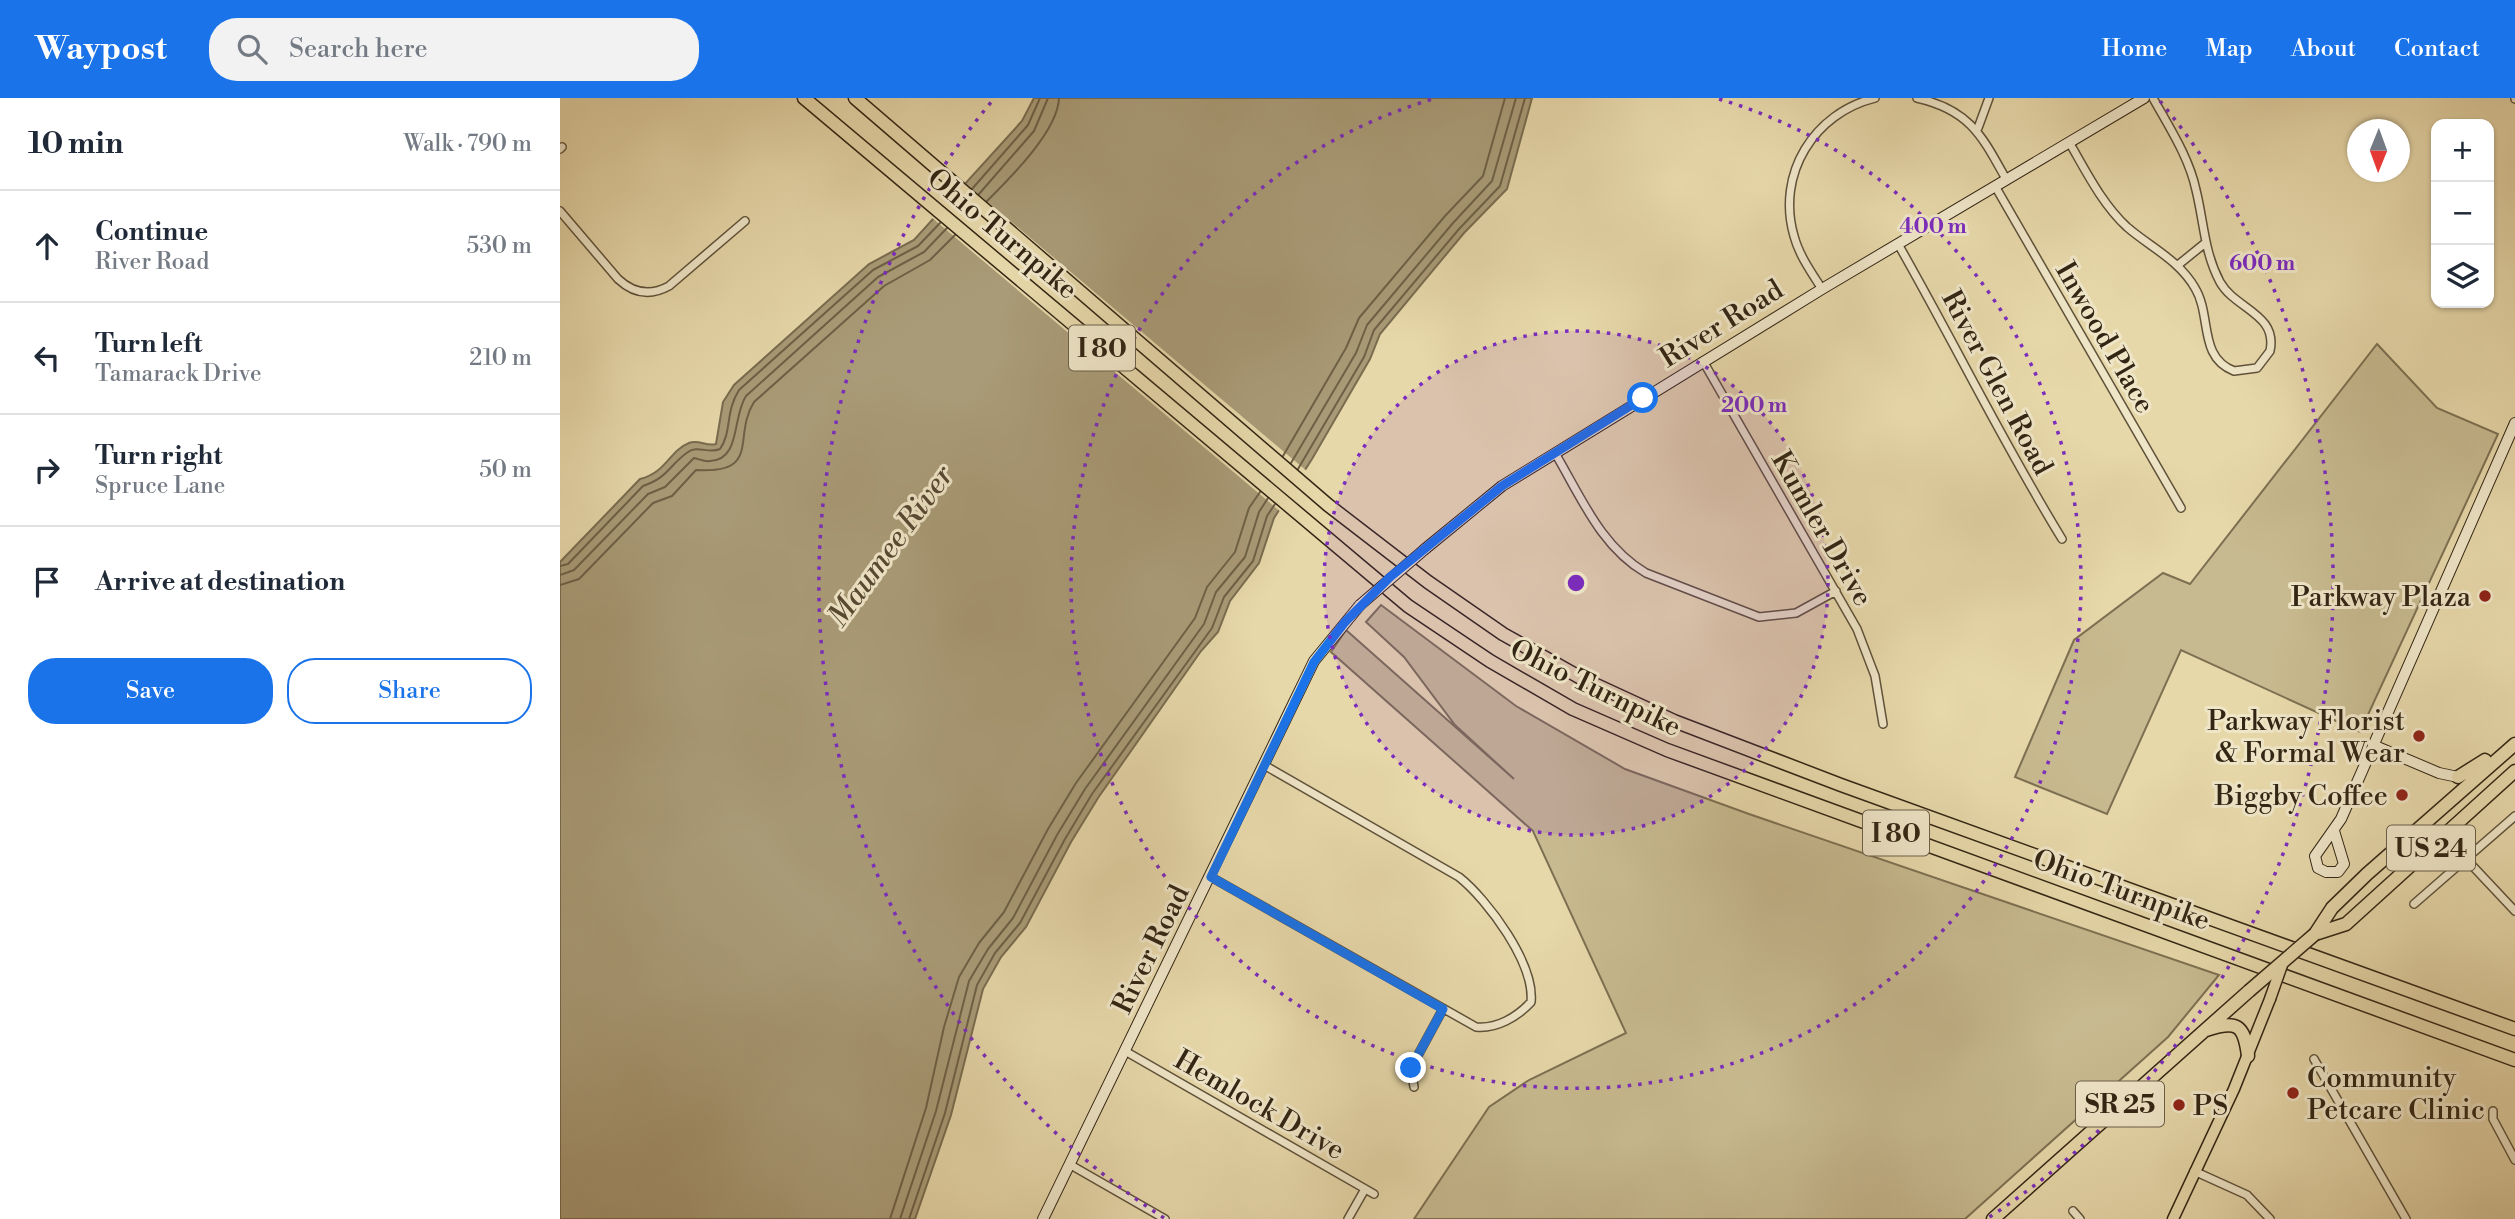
<!DOCTYPE html>
<meta charset="utf-8">
<style>
:root{--surface:#fff;--page:#f2f2f3;--text:#1f2937;--muted:#747a83;--line:#e0e1e3;--accent:#1a73e8}
body{margin:0;font-family:"Libre Bodoni",serif;background:var(--page);color:var(--text)}
.controls{position:absolute;right:21px;top:21px;display:grid;overflow:hidden;border-radius:14px;box-shadow:0 2px 5px #0004}
.controls button{width:63px;height:63px;display:grid;place-items:center;padding:0;border:0;border-bottom:2px solid var(--line);background:var(--surface);color:var(--text);font:35px sans-serif}
.compass{position:absolute;left:1787px;top:21px;width:63px;height:63px;border-radius:50%;background:var(--surface);box-shadow:0 2px 5px #0004;rotate:181deg}
.stop{position:absolute;width:21px;height:21px;margin:-16px;border:5px solid #1a73e8;border-radius:50%;background:#fff}
.stop.end{background:#1a73e8;border-color:#fff;box-shadow:0 2px 7px #0008}
.list{margin:0;padding:0;list-style:none}
h2{display:flex;justify-content:space-between;align-items:center;height:91px;margin:0;padding:0 28px;font-size:30px}
h2 small{font-size:23px;font-weight:400;color:var(--muted)}
.list li{display:grid;grid-template-columns:46px 1fr auto;gap:21px;align-items:center;box-sizing:border-box;height:112px;padding:0 28px;border-top:2px solid var(--line)}
.list b{display:block;font-size:26px;white-space:nowrap}
.list p{margin:0;font-size:23px;white-space:nowrap;color:var(--muted)}
.list em{font-size:23px;font-style:normal;color:var(--muted)}
.actions{display:flex;gap:14px;padding:21px 28px}
.actions a{flex:1;padding:16px 0;border:2px solid var(--accent);border-radius:28px;text-align:center;font-size:24px;color:var(--accent)}
.actions .main{background:var(--accent);color:#fff}
.icon{flex:none;width:38px;height:38px;fill:none;stroke:currentColor;stroke-width:2;stroke-linecap:round;stroke-linejoin:round}
.map{position:relative;flex:none;width:1955px;height:1121px;overflow:hidden}
header{display:flex;align-items:center;gap:42px;box-sizing:border-box;height:98px;padding:0 35px;background:var(--accent);color:#fff}
header strong{font-size:33px}
nav{display:flex;gap:38px;margin-inline-start:auto;font-size:24px}
.search{width:490px;height:63px;background:var(--page);display:flex;align-items:center;gap:18px;box-sizing:border-box;padding:0 24px;border-radius:28px;color:var(--muted);font-size:26px}
main{display:flex}
aside{flex:1;background:var(--surface)}
.map>svg:first-child{display:block}
</style>
<header>
<strong>Waypost</strong>
<div class="search"><svg class="icon" aria-label="search" viewBox="0 0 24 24"><circle cx="10" cy="10" r="6"/><path d="M15 15l6 6"/></svg>Search here</div>
<nav><a>Home</a><a>Map</a><a>About</a><a>Contact</a></nav>
</header>
<main>
<aside>
<h2>10 min<small>Walk · 790 m</small></h2>
<ul class="list">
<li><svg class="icon" aria-label="ahead" viewBox="0 0 24 24"><path d="M12 20V5M6 11l6-6 6 6"/></svg><div><b>Continue</b><p>River Road</p></div><em>530 m</em></li>
<li><svg class="icon" aria-label="left" viewBox="0 0 24 24"><path d="M17 20v-9H6M10 6l-5 5 5 5"/></svg><div><b>Turn left</b><p>Tamarack Drive</p></div><em>210 m</em></li>
<li><svg class="icon" aria-label="right" viewBox="0 0 24 24"><path d="M7 20v-9h11M14 6l5 5-5 5"/></svg><div><b>Turn right</b><p>Spruce Lane</p></div><em>50 m</em></li>
<li><svg class="icon" aria-label="arrive" viewBox="0 0 24 24"><path d="M6 21V4h12l-3 4 3 4H6"/></svg><div><b>Arrive at destination</b></div></li>
</ul>
<div class="actions"><a class="main">Save</a><a>Share</a></div>
</aside>
<div class="map">
<svg width="1955" height="1121" viewBox="0 0 1955 1121">
<rect width="100%" height="100%" fill="#e7d8aa"/>
<filter id="stains"><feTurbulence type="fractalNoise" baseFrequency=".00286" numOctaves="4"/><feColorMatrix values="0 0 0 0 .2 0 0 0 0 .09 0 0 0 0 .02 0 0 0 .5 -.17"/></filter>
<radialGradient id="worn" r=".72"><stop offset=".6" stop-color="#630" stop-opacity="0"/><stop offset="1" stop-color="#630" stop-opacity=".3"/></radialGradient>
<path fill="#c8ba90" stroke="#7d7052" stroke-width="2" d="M1817,246l60,64 61,26 -138,298 -179,-82 -74,164 -92,-37 59,-137 89,-67 27,11z
M821,507l135,101 109,63 124,45 470,161 -51,62 -203,182h-551l75,-112 40,-27 97,-47 -93,-202 -202,-179 15,-22 168,149 -59,-54 -51,-68 -38,-35z"/>
<path fill="#a99b77" stroke="#796c4f" stroke-width="2" d="M474,0h498l-25,91 -43,44 -84,101 -10,25 -58,100 -38,59 -15,45 -29,38 -12,31 -17,19 -103,147 -27,44 -45,85 -25,30 -18,32 -32,126 -36,104h-355v-657l80,-83c27,-7 29,-28 49,-36 10,-4 17,4 27,1l7,-42 11,-17 135,-121 45,-24 108,-119z"/>
<path fill="#e7d8aa" d="M404,84l344,290 -26,41 -351,-296z"/>
<g fill="none" stroke-linecap="round" stroke-linejoin="round">
<path stroke="#6e6046" stroke-width="2" d="M412,91l56,-64 12,-27
M419,96l55,-63 14,-33
M427,103c23,-23 71,-70 72,-103
M723,358l63,-108 13,-30 86,-102 38,-40 22,-78
M731,365l65,-110 11,-28 86,-102 39,-42 24,-83
M738,371l66,-112 10,-27 85,-101 41,-43 25,-88
M0,468l8,-2 75,-78c26,-9 25,-20 45,-34 9,-7 21,2 32,-3 12,-17 5,-37 19,-59l134,-120 45,-24 22,-23
M0,477l14,-5 74,-76 17,-7 29,-29c5,1 11,4 16,3 31,-1 22,-44 36,-65l132,-119 46,-25 23,-24
M0,487l19,-6 74,-76 19,-7 24,-26c66,4 36,-33 58,-68l130,-116 46,-26 25,-25
M330,1121l36,-111 18,-81 15,-50 20,-34 25,-31 44,-83 28,-46 119,-165 12,-31 28,-35 14,-44 11,-16
M340,1121l36,-108 33,-130 19,-32 25,-31 44,-83 28,-46 119,-165 12,-32 29,-35 14,-45 9,-14
M349,1121l36,-106 32,-128 18,-32 25,-30 45,-84 27,-45 120,-166 12,-31 29,-36 14,-45 8,-12"/>
<g stroke="#5f523a" stroke-width="10">
<path id="street" d="M1357,0c53,12 65,38 89,81
M1955,0v1
M1418,30l11,-30
M1509,44c17,29 33,62 58,85 23,20 52,33 68,61 17,28 3,69 39,83l23,-3 13,-17c8,-37 -35,-42 -50,-69 -16,-30 -16,-60 -24,-92 -7,-33 -27,-63 -43,-92
M0,51l2,-2
M1435,88l186,322
M0,113l58,68c16,15 33,17 51,7l76,-65
M1338,146c56,98 105,199 164,295
M1618,167l26,-21
M1262,191c-11,-17 -23,-34 -28,-53 -18,-62 20,-123 81,-138
M1143,263l154,268 18,47 8,48
M995,355c26,44 46,94 91,120l113,44 37,-4 40,-22
M1906,761l49,52
M651,779l265,150c21,2 41,-10 55,-25 4,-38 -43,-102 -72,-125l-195,-112
M1854,806l101,-88
M565,953l249,143
M1754,961l92,160
M854,989l-3,-19 32,-59
M1933,1013v8l22,41
M509,1066l96,55
M1634,1073l53,24 23,24
M1513,1113l7,8
M788,1121l17,-30"/>
</g>
<g stroke="#322514" stroke-width="12">
<path id="secondary" d="M865,451l77,-63 320,-197 322,-191
M1813,647l66,28 19,4
M1774,733l10,33 -6,8h-12l-8,-4 -3,-12 26,-37 174,-396
M483,1121l271,-558 46,-56"/>
</g>
<g stroke="#322514" stroke-width="13">
<path id="primary" d="M1613,1121l61,-130 36,-90"/>
</g>
<g stroke="#322514" stroke-width="15">
<path id="highway" d="M244,0l604,508 82,55 83,48 94,41 848,310
M295,0l473,407 100,77 75,52 78,44 93,43 167,64 674,244
M1898,679l27,-17
M1755,836l17,-26 35,-34 148,-130
M1755,836l31,-10 169,-153
M1646,932c31,-10 38,-6 42,26
M1433,1121l256,-228"/>
</g>
<use href="#street" stroke="#efe6c8" stroke-width="7"/>
<use href="#secondary" stroke="#efe6c8" stroke-width="10"/>
<use href="#primary" stroke="#e7d8aa" stroke-width="10"/>
<use href="#highway" stroke="#e7d8aa" stroke-width="12"/>
<g stroke="#322514" stroke-width="12" stroke-linecap="butt">
<path id="secondary-bridge" d="M800,507l65,-56"/>
</g>
<g stroke="#322514" stroke-width="13" stroke-linecap="butt">
<path id="primary-bridge" d="M1710,901l12,-34"/>
</g>
<g stroke="#322514" stroke-width="15" stroke-linecap="butt">
<path id="highway-bridge" d="M1689,893l66,-57"/>
</g>
<use href="#secondary-bridge" stroke="#efe6c8" stroke-width="10"/>
<use href="#primary-bridge" stroke="#e7d8aa" stroke-width="10"/>
<use href="#highway-bridge" stroke="#e7d8aa" stroke-width="12"/>
</g>
<g fill="none" stroke-linecap="round" stroke-linejoin="round">
<path stroke="#1a73e8" stroke-width="9" d="M851,970l32,-59 -232,-132 103,-215 31,-40 45,-45 112,-91 141,-88"/>
</g>
<circle cx="1016" cy="485" r="252" fill="#7b2cbf" fill-opacity=".12"/>
<g fill="none" stroke="#7b2cbf" stroke-width="3.5" stroke-dasharray="3.5 7">
<circle cx="1016" cy="485" r="252"/>
<path d="M1159 1A505 505 0 1 1 873 1"/>
<path d="M604 1120A757 757 0 0 1 432 3M1600 3A757 757 0 0 1 1428 1120"/>
</g>
<g fill="#8f2418" stroke="#efe6c8" stroke-width="2.5">
<circle cx="1925" cy="498" r="7"/>
<circle cx="1859" cy="638" r="7"/>
<circle cx="1842" cy="697" r="7"/>
<circle cx="1733" cy="995" r="7"/>
<circle cx="1619" cy="1007" r="7"/>
</g>
<g text-anchor="middle" stroke-width="6" stroke-linejoin="round" paint-order="stroke">
<g fill="#efe6c8" stroke="#6b5f4a" stroke-width="2">
<rect x="509" y="227.5" width="66" height="45" rx="5"/>
<rect x="1303" y="712.5" width="66" height="45" rx="5"/>
<rect x="1827" y="727.5" width="88" height="45" rx="5"/>
<rect x="1516" y="983.5" width="88" height="45" rx="5"/>
</g>
<g font-size="26" font-weight="bold" fill="#322514">
<text x="542" y="259">I 80</text>
<text x="1336" y="744">I 80</text>
<text x="1871" y="759">US 24</text>
<text x="1560" y="1015">SR 25</text>
</g>
<g font-size="28" fill="#322514" stroke="#efe6c8">
<text transform="translate(443 135) rotate(40)" y="10">Ohio Turnpike</text>
<text transform="translate(1161 225) rotate(-32)" y="10">River Road</text>
<text transform="translate(1546 239) rotate(60)" y="10">Inwood Place</text>
<text transform="translate(1438 284) rotate(62)" y="10">River Glen Road</text>
<text transform="translate(1263 430) rotate(60)" y="10">Kumler Drive</text>
<text transform="translate(1036 589) rotate(26)" y="10">Ohio Turnpike</text>
<text transform="translate(1562 791) rotate(20)" y="10">Ohio Turnpike</text>
<text transform="translate(590 851) rotate(-64)" y="10">River Road</text>
<text transform="translate(700 1006) rotate(30)" y="10">Hemlock Drive</text>
</g>
<g font-size="28" fill="#322514" stroke="#efe6c8" text-anchor="end">
<text x="1911" y="508">Parkway Plaza</text>
<text x="1845" y="632">Parkway Florist<tspan x="1845" dy="32">&amp; Formal Wear</tspan></text>
<text x="1828" y="707">Biggby Coffee</text>
<text x="1747" y="989" text-anchor="start">Community<tspan x="1747" dy="32">Petcare Clinic</tspan></text>
<text x="1633" y="1017" text-anchor="start">PS</text>
</g>
<g font-size="30" font-style="italic" fill="#564832" stroke="#efe6c8">
<text transform="translate(330 448) rotate(-54)" y="10">Maumee River</text>
</g>
</g>
<circle cx="1016" cy="485" r="10" fill="#7b2cbf" stroke="#efe6c8" stroke-width="3.5"/>
<g font-size="21" text-anchor="middle" font-weight="bold" fill="#7b2cbf" stroke="#efe6c8" stroke-width="6" stroke-linejoin="round" paint-order="stroke">
<text x="1373" y="135">400 m</text>
<text x="1702" y="172">600 m</text>
<text x="1194" y="314">200 m</text>
</g>
<rect width="100%" height="100%" filter="url(#stains)"/>
<rect width="100%" height="100%" fill="url(#worn)"/>
</svg>
<div class="controls">
<button>+</button>
<button>−</button>
<button><svg class="icon" aria-label="layers" viewBox="0 0 24 24"><path d="M12 4l9 5-9 5-9-5zM3 14l9 5 9-5"/></svg></button>
</div>
<svg class="compass" viewBox="-18 -18 36 36"><path d="M0-13l5 13h-10z" fill="#e53935"/><path d="M0 13l5-13h-10z" fill="#747a83"/></svg>
<div class="stop" style="left:1083px;top:300px"></div>
<div class="stop end" style="left:851px;top:970px"></div>
</div>
</main>
